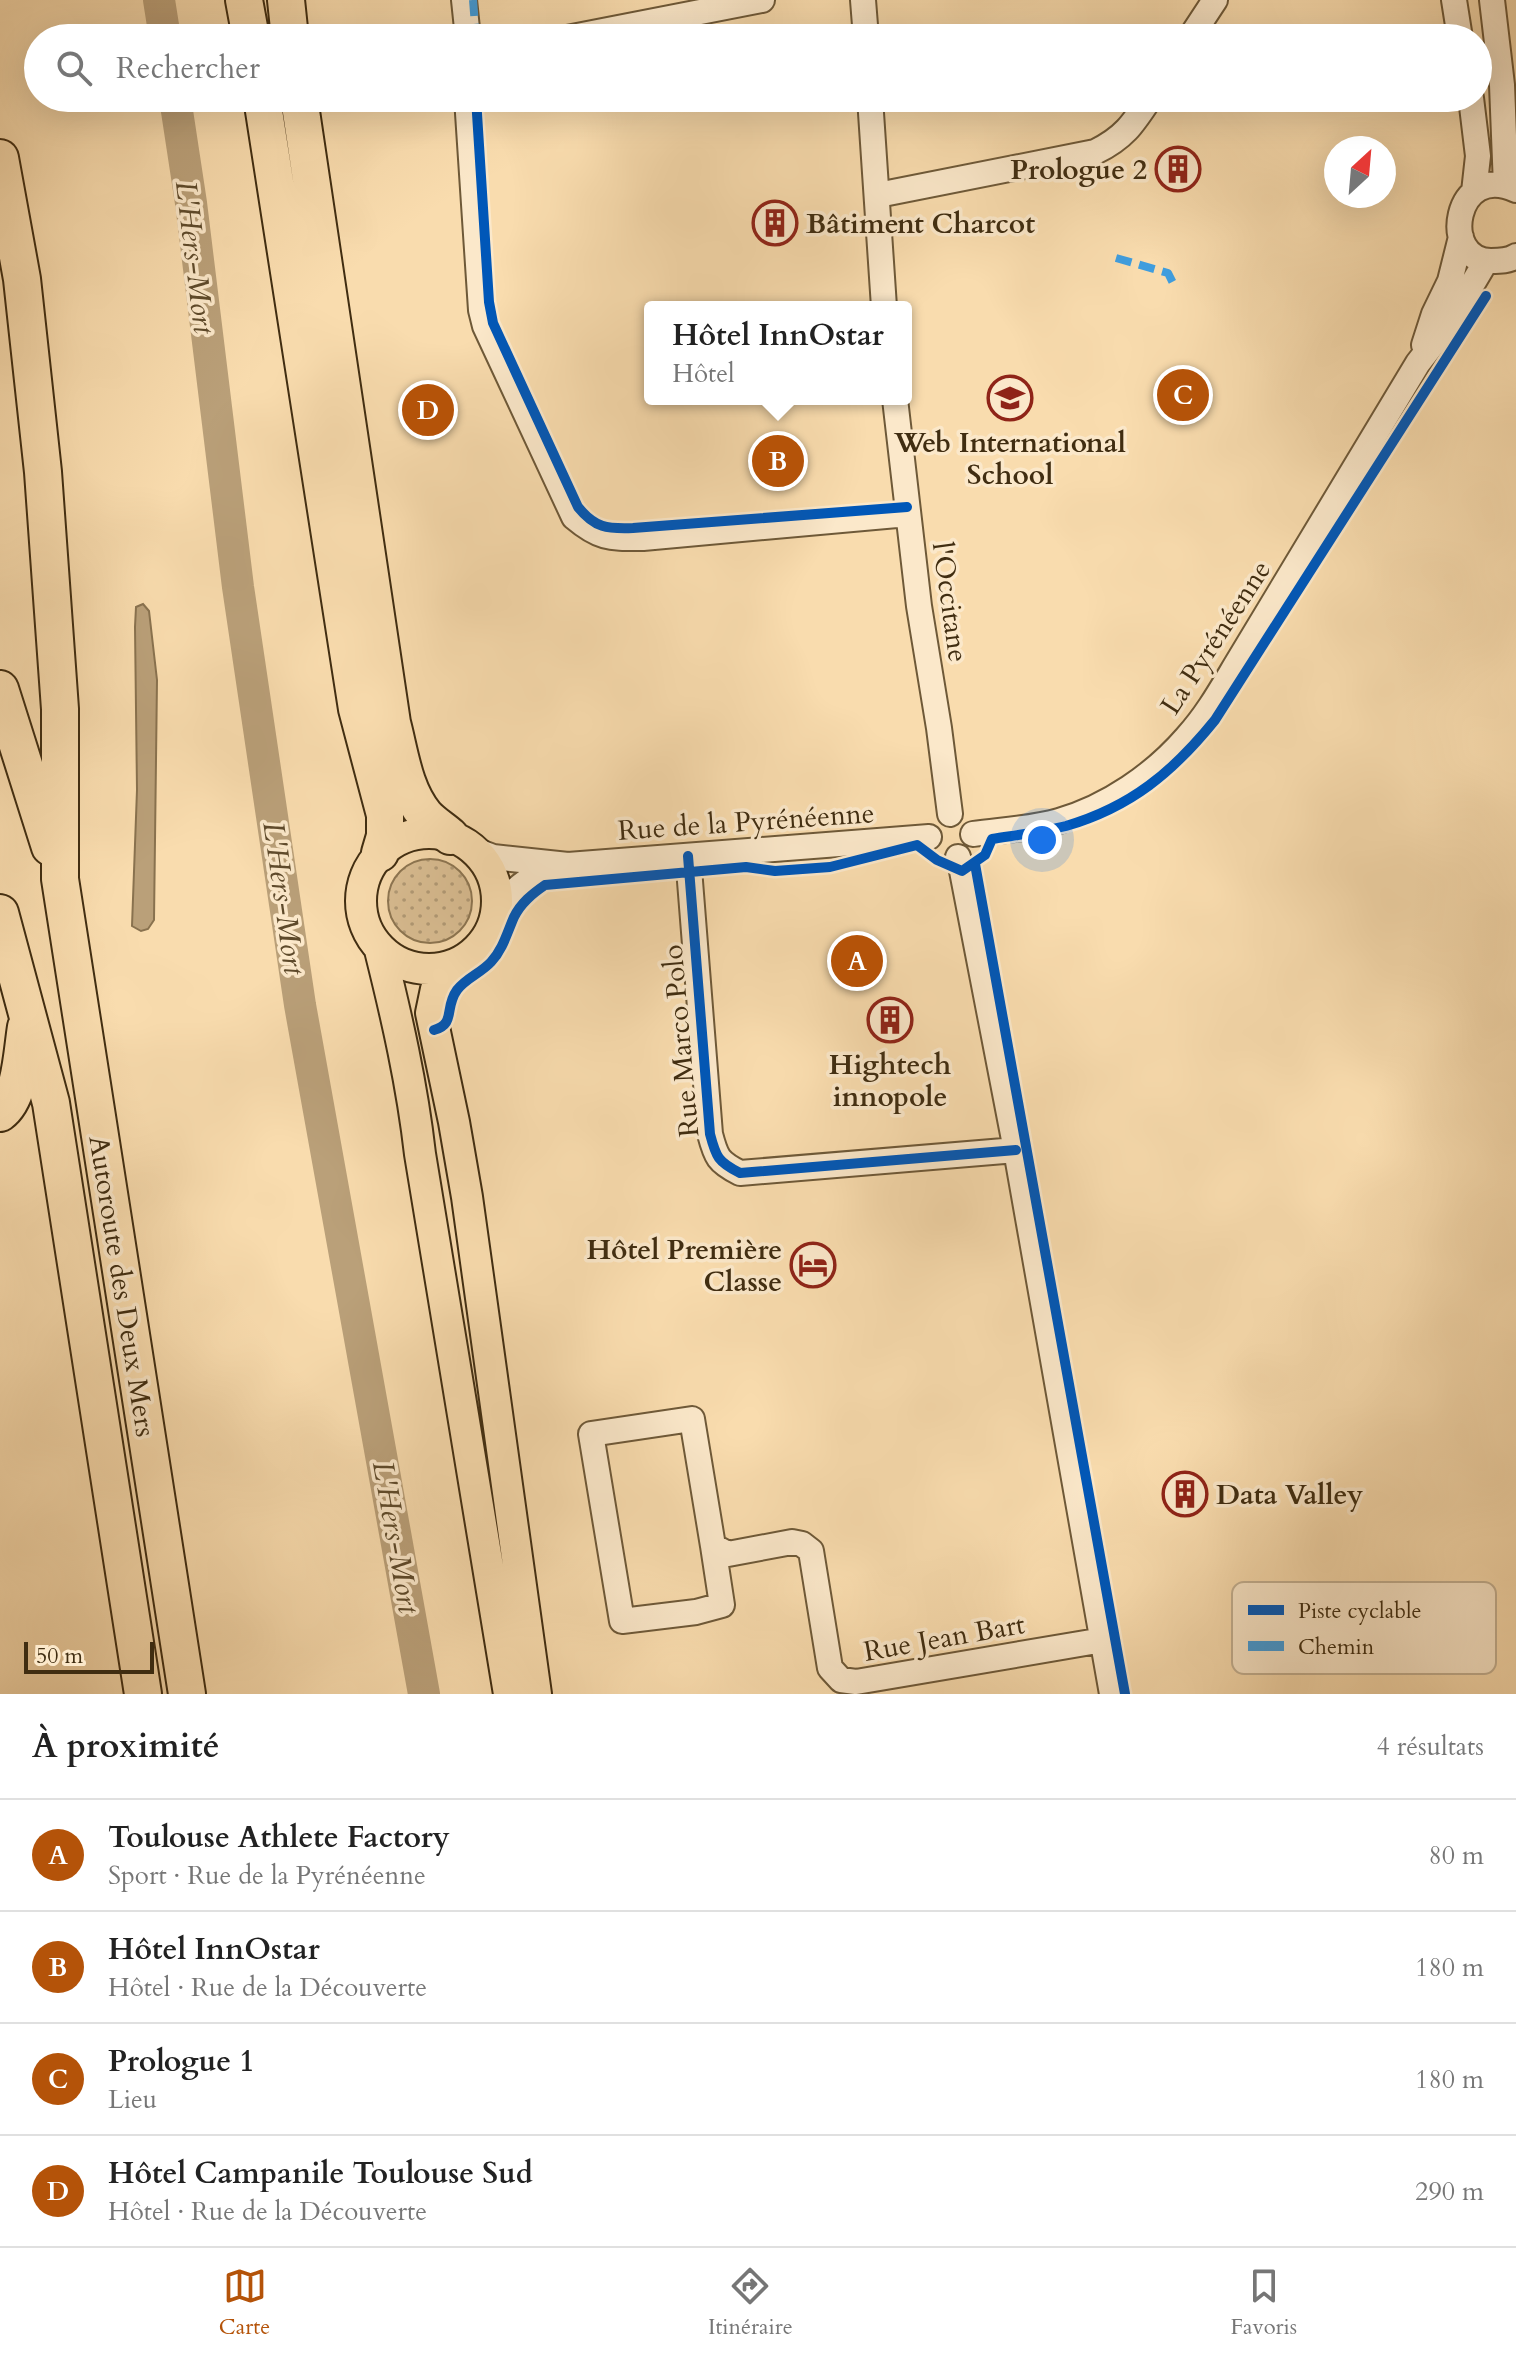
<!DOCTYPE html>
<html lang="fr">
<meta charset="utf-8">
<style>
:root{--surface:#fff;--page:#f6f6f6;--text:#222;--muted:#767676;--line:#e0e0e0;--accent:#b45309}
body{margin:0;font-family:Cardo,serif;background:var(--page);color:var(--text)}
.compass{position:absolute;left:1324px;top:136px;width:72px;height:72px;border-radius:50%;background:var(--surface);box-shadow:0 8px 32px #0002;rotate:26deg}
.scale{position:absolute;left:24px;bottom:20px;width:130px;box-sizing:border-box;padding-left:8px;border:4px solid #402d11;border-top:0;font-size:22px;line-height:28px;white-space:nowrap;color:#402d11;-webkit-text-stroke:6px #fbe8ca;paint-order:stroke}
.you{position:absolute;left:1042px;top:840px;width:28px;height:28px;margin:-20px;border:6px solid #fff;border-radius:50%;background:#1a73e8;box-shadow:0 0 0 12px #1a73e833}
.badge{display:grid;place-items:center;width:52px;height:52px;border-radius:50%;background:var(--accent);color:#fff;font-size:26px;font-weight:700}
.pin{position:absolute;translate:-50% -50%;border:4px solid #fff;box-shadow:0 2px 8px #0006}
.popup{position:absolute;left:644px;top:301px;width:268px;height:104px;box-sizing:border-box;display:grid;place-content:center;border-radius:8px;background:var(--surface);filter:drop-shadow(0 2px 6px #0005);font-size:26px;white-space:nowrap;color:var(--muted)}
.popup b{font-size:30px;color:var(--text)}
.popup::after{content:'';position:absolute;left:50%;top:100%;margin-left:-16px;border:16px solid transparent;border-top-color:var(--surface)}
.list{margin:0;padding:0;list-style:none}
h2{display:flex;justify-content:space-between;align-items:center;height:104px;margin:0;padding:0 32px;font-size:34px}
h2 small{font-size:26px;font-weight:400;color:var(--muted)}
.list li{display:grid;grid-template-columns:52px 1fr auto;gap:24px;align-items:center;box-sizing:border-box;height:112px;padding:0 32px;border-top:2px solid var(--line)}
.list b{display:block;font-size:30px;white-space:nowrap}
.list p{margin:0;font-size:26px;white-space:nowrap;color:var(--muted)}
.list em{font-size:26px;font-style:normal;color:var(--muted)}
.icon{flex:none;width:44px;height:44px;fill:none;stroke:currentColor;stroke-width:2;stroke-linecap:round;stroke-linejoin:round}
.map{position:relative;flex:none;width:1516px;height:1694px;overflow:hidden}
.search{position:absolute;background:var(--surface);box-shadow:0 8px 32px #0002;left:24px;right:24px;top:24px;height:88px;display:flex;align-items:center;gap:20px;box-sizing:border-box;padding:0 28px;border-radius:44px;color:var(--muted);font-size:30px}
.sheet{height:552px;background:var(--surface)}
nav{display:flex;justify-content:space-around;align-items:center;box-sizing:border-box;height:112px;border-top:2px solid var(--line);background:var(--surface);font-size:22px;color:var(--muted)}
nav a{display:grid;justify-items:center;gap:4px}
nav .on{color:var(--accent)}
.map>svg:first-child{display:block}
</style>
<div class="map">
<svg width="1516" height="1694" viewBox="0 0 1516 1694">
<defs>
<pattern id="green-dots" width="8" height="8" patternUnits="userSpaceOnUse" patternTransform="scale(2)"><rect width="8" height="8" fill="#dabe93"/><path d="M2 2h.1M6 6h.1" fill="none" stroke="#b29b77" stroke-width="1.8" stroke-linecap="round"/></pattern>
</defs>
<rect width="100%" height="100%" fill="#f9dcae"/>
<filter id="stains"><feTurbulence type="fractalNoise" baseFrequency=".0025" numOctaves="4"/><feColorMatrix values="0 0 0 0 .2 0 0 0 0 .09 0 0 0 0 .02 0 0 0 .5 -.17"/></filter>
<radialGradient id="worn" r=".72"><stop offset=".6" stop-color="#630" stop-opacity="0"/><stop offset="1" stop-color="#630" stop-opacity=".3"/></radialGradient>
<path fill="url(#green-dots)" stroke="#8d7652" stroke-width="2" d="M388 901a42 42 0 1 1 84 0a42 42 0 1 1-84 0Z"/>
<path fill="#baa079" stroke="#89724f" stroke-width="2" d="M143,604l6,7 8,69 -3,240 -6,9 -7,2 -9,-5 5,-136 -2,-163 1,-20z"/>
<g fill="none" stroke-linecap="round" stroke-linejoin="round">
<path stroke="#baa079" stroke-width="32" d="M159,0l6,38
M175,98l16,105 47,384 62,418 124,689"/>
<g stroke="#6e5938" stroke-width="28">
<path id="minor" d="M464,0l4,38
M863,0l3,38
M1454,0l6,38
M1492,0l10,85 4,101
M567,38l195,-38
M1190,38l25,-38
M467,98l14,212 4,16 89,191c26,22 36,21 69,21l265,-24
M870,98l14,209
M1471,98l7,58 -4,36
M1516,190c-62,-29 -77,71 -25,71 9,0 18,0 25,-5
M878,195l217,-43c29,-14 38,-28 55,-54
M1424,345l10,-31 16,-33 11,-44
M895,399l24,207 20,122 11,86
M973,834c29,-4 58,-5 86,-13 49,-14 95,-46 128,-84 20,-22 34,-47 49,-72l182,-302 32,-41 36,-61
M475,850l18,7 75,8 361,-28
M688,856l22,278c6,23 8,28 30,39l276,-23
M958,857l4,14 54,279 96,544
M498,907c18,-19 34,-33 60,-40
M713,1546l9,59 -26,7 -74,9 -31,-187 101,-15 21,127 15,8 64,-12 10,2 9,7 19,117 11,12 15,2 247,-42"/>
</g>
<g stroke="#402d11" stroke-width="34">
<path id="major" d="M361 901a68 68 0 1 1 136 0a68 68 0 1 1-136 0Z
M380,950c17,68 32,134 40,204l89,540
M457,965l-21,24 -5,24 23,109 13,75 69,497"/>
</g>
<g stroke="#402d11" stroke-width="40">
<path id="highway" d="M244,0l7,38
M286,0l4,38
M262,98l95,611 28,106v21l-5,17
M299,98l93,625c8,30 12,67 33,92 7,8 17,14 25,21
M0,158l22,121 21,193 17,237v170l127,815
M0,689l50,158
M0,913l51,190 92,591
M0,1113c21,-15 22,-62 26,-86"/>
</g>
<use href="#minor" stroke="#fbe8ca" stroke-width="24"/>
<use href="#major" stroke="#f9dcae" stroke-width="30"/>
<use href="#highway" stroke="#f9dcae" stroke-width="36"/>
<path stroke="#3f9dde" stroke-width="8" stroke-dasharray="16 8" stroke-linecap="butt" d="M473,0l3,38
M1116,258l52,15 5,10"/>
<g stroke="#fbe8ca" stroke-width="15">
<path id="cycleway" d="M476,98l13,204 4,21 85,184c17,21 29,22 55,21l274,-21
M688,856l22,278c6,23 8,28 30,39l276,-23
M975,864l150,830
M434,1030c22,-6 10,-22 23,-40 9,-12 24,-17 34,-28 12,-13 16,-29 23,-45 7,-14 18,-23 31,-32l201,-18 29,4 55,-4 87,-22 20,15 25,11 23,-16 7,-16c25,-4 50,-7 74,-13 65,-19 107,-54 149,-106l271,-424"/>
</g>
<use href="#cycleway" stroke="#0057b8" stroke-width="10"/>
</g>
<defs>
<g id="building-ring" transform="scale(2.3)"><circle r="9.5" fill="#fbe8ca" stroke="#8f2418" stroke-width="1.5"/><path d="M-4-6H4V6H1V3H-1V6H-4ZM-2.5-4.3h1.7v1.8h-1.7ZM.8-4.3h1.7v1.8H.8ZM-2.5-1h1.7V.8h-1.7ZM.8-1h1.7V.8H.8Z" fill="#8f2418"/></g>
<g id="university-ring" transform="scale(2.3)"><circle r="9.5" fill="#fbe8ca" stroke="#8f2418" stroke-width="1.5"/><path d="M0-5L7-2L0 1L-7-2ZM-4 1L0 2.5L4 1V4Q0 6-4 4Z" fill="#8f2418"/></g>
<g id="hotel-ring" transform="scale(2.3)"><circle r="9.5" fill="#fbe8ca" stroke="#8f2418" stroke-width="1.5"/><path d="M-6-4.5h1.5V1H6V5H4.5V3h-9V5H-6ZM-4 0a1.8 1.8 0 1 1 3.6 0ZM.5 0V-2.5h3Q6-2.5 6 0Z" fill="#8f2418"/></g>
</defs>
<g fill-rule="evenodd">
<use href="#building-ring" x="1178" y="169"/>
<use href="#building-ring" x="775" y="223"/>
<use href="#university-ring" x="1010" y="398"/>
<use href="#building-ring" x="890" y="1020"/>
<use href="#hotel-ring" x="813" y="1265"/>
<use href="#building-ring" x="1185" y="1494"/>
</g>
<g text-anchor="middle" stroke-width="7" stroke-linejoin="round" paint-order="stroke">
<g font-size="28" font-weight="bold" fill="#402d11" stroke="#fbe8ca" text-anchor="end">
<text x="1147" y="179">Prologue 2</text>
<text x="806" y="233" text-anchor="start">Bâtiment Charcot</text>
<text x="1010" y="452" text-anchor="middle">Web International<tspan x="1010" dy="32">School</tspan></text>
<text x="890" y="1074" text-anchor="middle">Hightech<tspan x="890" dy="32">innopole</tspan></text>
<text x="782" y="1259">Hôtel Première<tspan x="782" dy="32">Classe</tspan></text>
<text x="1216" y="1504" text-anchor="start">Data Valley</text>
</g>
<g font-size="28" fill="#402d11" stroke="#fbe8ca">
<text transform="translate(951 602) rotate(82)" y="10">l'Occitane</text>
<text transform="translate(1215 637) rotate(-57)" y="10">La Pyrénéenne</text>
<text transform="translate(746 821) rotate(-4)" y="10">Rue de la Pyrénéenne</text>
<text transform="translate(680 1041) rotate(-95)" y="10">Rue Marco Polo</text>
<text transform="translate(123 1286) rotate(81)" y="10">Autoroute des Deux Mers</text>
<text transform="translate(944 1637) rotate(-10)" y="10">Rue Jean Bart</text>
</g>
<g font-size="30" font-style="italic" fill="#5e4a2b" stroke="#fbe8ca">
<text transform="translate(195 257) rotate(83)" y="10">L'Hers-Mort</text>
<text transform="translate(284 898) rotate(82)" y="10">L'Hers-Mort</text>
<text transform="translate(396 1537) rotate(80)" y="10">L'Hers-Mort</text>
</g>
</g>
<rect x="1232" y="1582" width="264" height="92" rx="12" fill="#fbe8ca" stroke="#c3b092" stroke-width="2"/>
<rect x="1248" y="1605" width="36" height="10" fill="#0057b8"/>
<rect x="1248" y="1641" width="36" height="10" fill="#3f9dde"/>
<g font-size="22" fill="#402d11">
<text x="1298" y="1618">Piste cyclable</text>
<text x="1298" y="1654">Chemin</text>
</g>
<rect width="100%" height="100%" filter="url(#stains)"/>
<rect width="100%" height="100%" fill="url(#worn)"/>
</svg>
<svg class="compass" viewBox="-18 -18 36 36"><path d="M0-13l5 13h-10z" fill="#e53935"/><path d="M0 13l5-13h-10z" fill="#767676"/></svg>
<div class="scale">50 m</div>
<div class="you"></div>
<div class="pin badge" style="left:857px;top:961px">A</div>
<div class="pin badge" style="left:778px;top:461px">B</div>
<div class="popup"><b>Hôtel InnOstar</b>Hôtel</div>
<div class="pin badge" style="left:1183px;top:395px">C</div>
<div class="pin badge" style="left:428px;top:410px">D</div>
<div class="search"><svg class="icon" aria-label="search" viewBox="0 0 24 24"><circle cx="10" cy="10" r="6"/><path d="M15 15l6 6"/></svg>Rechercher</div>
</div>
<section class="sheet">
<h2>À proximité<small>4 résultats</small></h2>
<ul class="list">
<li><span class="badge">A</span><div><b>Toulouse Athlete Factory</b><p>Sport · Rue de la Pyrénéenne</p></div><em>80 m</em></li>
<li><span class="badge">B</span><div><b>Hôtel InnOstar</b><p>Hôtel · Rue de la Découverte</p></div><em>180 m</em></li>
<li><span class="badge">C</span><div><b>Prologue 1</b><p>Lieu</p></div><em>180 m</em></li>
<li><span class="badge">D</span><div><b>Hôtel Campanile Toulouse Sud</b><p>Hôtel · Rue de la Découverte</p></div><em>290 m</em></li>
</ul>
</section>
<nav>
<a class="on"><svg class="icon" aria-label="map" viewBox="0 0 24 24"><path d="M3 6l6-2 6 2 6-2v14l-6 2-6-2-6 2zM9 4v14M15 6v14"/></svg>Carte</a>
<a><svg class="icon" aria-label="directions" viewBox="0 0 24 24"><path d="M12 3l9 9-9 9-9-9zM9 14v-3h6M13 9l2 2-2 2"/></svg>Itinéraire</a>
<a><svg class="icon" aria-label="saved" viewBox="0 0 24 24"><path d="M7 4h10v16l-5-4-5 4z"/></svg>Favoris</a>
</nav>
